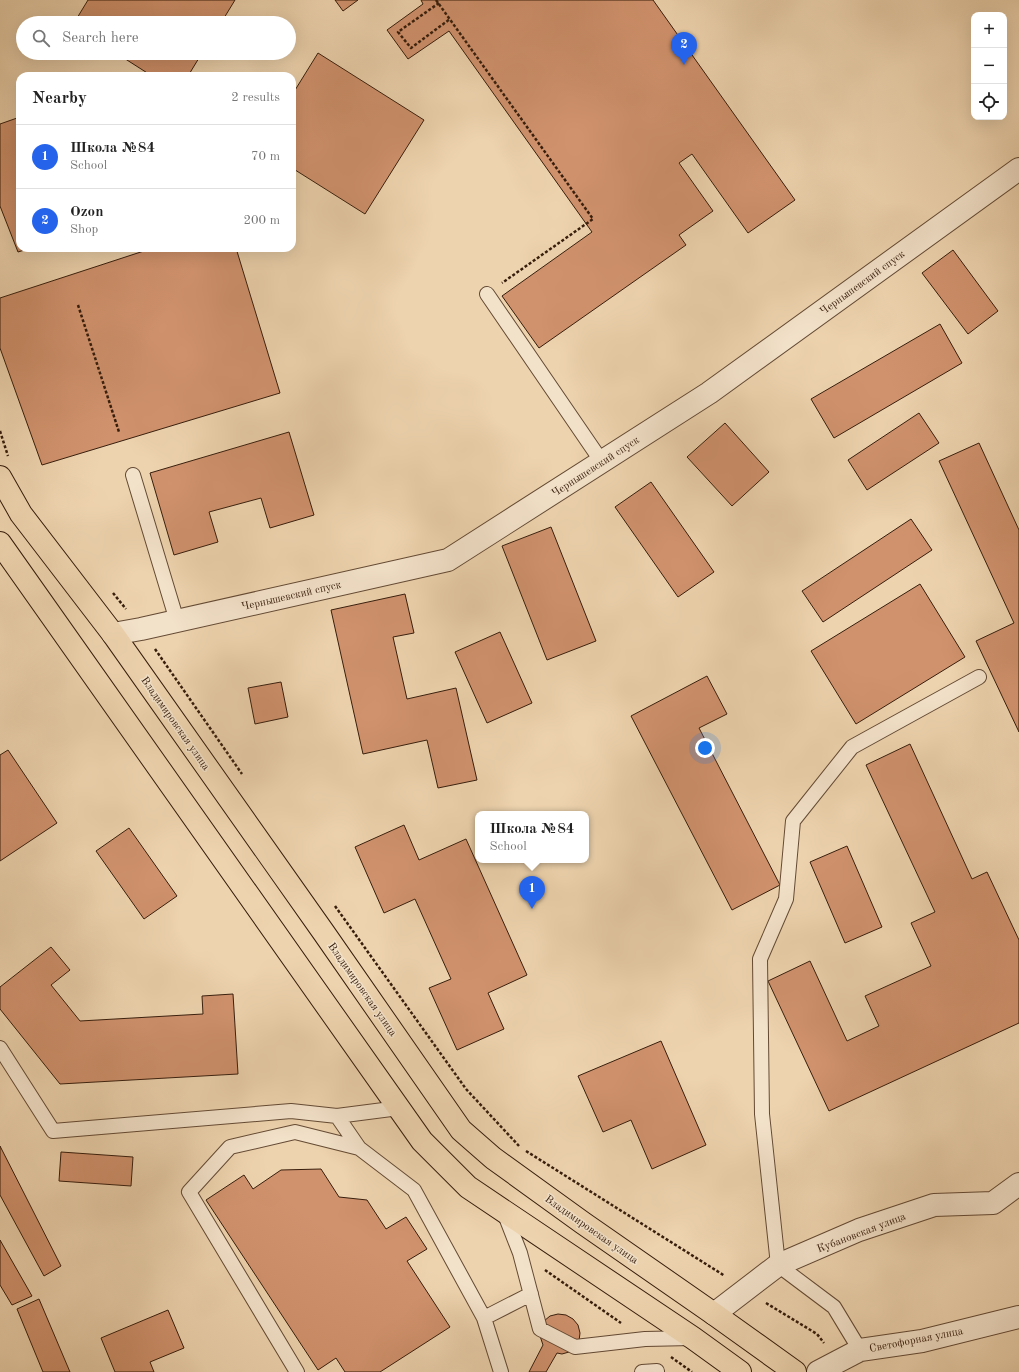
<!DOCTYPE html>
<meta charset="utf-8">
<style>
:root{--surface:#fff;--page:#f2f2f2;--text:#222;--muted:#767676;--line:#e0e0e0;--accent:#2563eb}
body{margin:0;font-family:"Old Standard TT",serif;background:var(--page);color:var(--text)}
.controls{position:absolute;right:12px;top:12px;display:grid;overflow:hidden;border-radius:8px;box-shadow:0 4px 16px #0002}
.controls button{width:36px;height:36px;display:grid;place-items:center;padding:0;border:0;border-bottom:1px solid var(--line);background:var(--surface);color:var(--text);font:20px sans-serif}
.you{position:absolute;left:705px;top:748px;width:14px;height:14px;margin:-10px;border:3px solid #fff;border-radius:50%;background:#1a73e8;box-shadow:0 0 0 6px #1a73e833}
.badge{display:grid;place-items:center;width:26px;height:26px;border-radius:50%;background:var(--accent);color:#fff;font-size:13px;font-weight:700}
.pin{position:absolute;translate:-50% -33px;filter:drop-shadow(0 1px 2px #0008)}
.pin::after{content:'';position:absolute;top:21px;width:14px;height:12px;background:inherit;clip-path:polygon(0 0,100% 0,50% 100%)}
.popup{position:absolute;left:475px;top:811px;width:114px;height:52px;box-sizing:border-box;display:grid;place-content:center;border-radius:8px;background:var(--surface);filter:drop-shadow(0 1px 3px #0005);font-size:13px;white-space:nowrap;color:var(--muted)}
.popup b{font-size:15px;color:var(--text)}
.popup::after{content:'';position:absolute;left:50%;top:100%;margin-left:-8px;border:8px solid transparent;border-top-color:var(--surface)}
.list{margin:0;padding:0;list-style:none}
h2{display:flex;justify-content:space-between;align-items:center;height:52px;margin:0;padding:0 16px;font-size:17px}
h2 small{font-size:13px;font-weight:400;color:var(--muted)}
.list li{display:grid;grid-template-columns:26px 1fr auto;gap:12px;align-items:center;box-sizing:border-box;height:64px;padding:0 16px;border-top:1px solid var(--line)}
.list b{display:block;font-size:15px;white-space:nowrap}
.list p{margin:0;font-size:13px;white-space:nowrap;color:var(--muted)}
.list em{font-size:13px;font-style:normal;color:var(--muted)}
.icon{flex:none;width:22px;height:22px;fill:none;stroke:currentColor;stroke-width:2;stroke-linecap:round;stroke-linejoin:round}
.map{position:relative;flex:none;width:1019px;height:1372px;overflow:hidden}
.search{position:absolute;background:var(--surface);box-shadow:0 4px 16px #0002;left:16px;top:16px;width:280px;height:44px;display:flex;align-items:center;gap:10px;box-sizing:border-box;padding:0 14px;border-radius:22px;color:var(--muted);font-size:15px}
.panel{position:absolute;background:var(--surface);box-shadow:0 4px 16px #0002;left:16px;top:72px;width:280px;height:180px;border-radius:12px}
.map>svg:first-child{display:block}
</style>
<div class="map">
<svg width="1019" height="1372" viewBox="0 0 1019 1372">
<rect width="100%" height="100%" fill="#edd3ae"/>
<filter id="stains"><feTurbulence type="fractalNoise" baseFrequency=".005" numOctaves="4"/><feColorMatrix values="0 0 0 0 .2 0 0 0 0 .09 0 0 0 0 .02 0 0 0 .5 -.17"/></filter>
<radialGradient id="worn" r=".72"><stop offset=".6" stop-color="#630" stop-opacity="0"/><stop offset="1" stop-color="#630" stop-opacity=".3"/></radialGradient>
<path fill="#d0926d" stroke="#371d0c" d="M88,0h147l-14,23h-147z
M335,0h23l-15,11z
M421,0h232l142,200 -47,33 -56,-79 -13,9 34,48 -34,24 7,10 -147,103 -37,-52 90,-64 -143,-201 -41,28 -21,-29 36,-26z
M116,53h86l-14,23h-36z
M318,53l106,67 -59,94 -73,-46v-73z
M20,117v131h11l-13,4 -18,-46v-82z
M153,248h83l44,145 -238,72 -42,-117v-50z
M953,250l45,61 -30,23 -46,-61z
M940,324l22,39 -128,75 -23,-39z
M919,413l20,30 -72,47 -19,-30z
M725,423l44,49 -37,34 -45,-49z
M289,432l25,83 -44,13 -9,-30 -52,14 9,30 -44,13 -24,-82z
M979,443l40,87v202l-43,-91 38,-18 -75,-162z
M651,482l63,90 -36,25 -63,-90z
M911,519l21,31 -109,72 -21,-31z
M551,527l45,114 -49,19 -45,-114z
M920,584l45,73 -109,67 -45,-73z
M405,594l9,39 -21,4 14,62 49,-11 21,92 -39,8 -11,-48 -64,14 -32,-144z
M500,632l32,71 -45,20 -32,-71z
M707,676l20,38 -28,14 81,157 -48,25 -101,-194z
M281,682l7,35 -33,7 -7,-36z
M910,744l62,135 15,-7 32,68v83l-190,88 -61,-130 42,-20 37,80 32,-15 -14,-30 66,-30 -20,-43 24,-11 -69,-147z
M8,750l49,73 -57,38v-106z
M404,825l15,35 47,-21 61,136 -39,18 16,36 -47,21 -28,-62 22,-9 -36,-80 -31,14 -29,-66z
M129,828l48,68 -33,23 -48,-68z
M847,846l35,81 -37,16 -35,-81z
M51,947l19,23 -19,15 29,36 123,-7 -1,-18 31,-2 5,80 -178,10 -60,-75v-22z
M661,1041l45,104 -54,24 -21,-49 -28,12 -25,-56z
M0,1146l61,120 -17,10 -44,-81z
M61,1152l72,5 -2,29 -72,-5z
M321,1169l18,28 28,3 19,29 20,-12 21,32 -20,12 43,66 -70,45h-35l-9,-14 -18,12 -112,-170 38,-25 9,14 28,-19z
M0,1240l32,56 -20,9 -12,-20z
M39,1299l31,73h-27l-26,-63z
M168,1310l16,38 -34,14 4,10h-39l-14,-34z
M558,1314l8,1 7,4 5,6 2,8 -1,8 -4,6 -6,5 -7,2 -5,-1 -11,19h-17l14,-27 -3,-9 4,-15 6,-5z"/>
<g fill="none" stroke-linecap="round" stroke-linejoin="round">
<g stroke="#644a34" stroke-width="16">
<path id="service" d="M487,294l115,168
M133,475l44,146
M0,1048l53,83 238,-20 46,5 22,32
M337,1116l62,-8
M504,1212l16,41 20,76 35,18 70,-8 47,-1
M484,1318l47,-24
M860,1350l-26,-43 -56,-42 -16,-151 -2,-155 26,-60 7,-78 59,-74 127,-70
M297,1372l-108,-180 41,-45 65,-15 64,16 55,42 70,128 17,54
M642,1372l15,-1"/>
</g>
<g stroke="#644a34" stroke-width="24">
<path id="minor" d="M113,634l28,-5 307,-69 261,-167 310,-224
M714,1314l64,-49 81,-35 75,-25 59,-2 26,-19
M818,1372l42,-22 62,-9 97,-24"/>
</g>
<g stroke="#371d0c" stroke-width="24">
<path id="primary" d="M0,477l21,37 92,120 211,299 137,197 32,28 90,65 131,91 81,58
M0,543l422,598 46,46 225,151 47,34"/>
</g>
<path stroke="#371d0c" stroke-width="2.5" stroke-dasharray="3 2" stroke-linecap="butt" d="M436,0l157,219 -91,64
M439,3l-41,29 13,16 39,-29
M78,305l41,127
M0,431l8,25
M113,593l13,16
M155,649l87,125
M335,906l131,183 53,57
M526,1151l199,125
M545,1270l76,53
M766,1303l51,31 7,9
M671,1357l21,15"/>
<use href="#service" stroke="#f3e2ca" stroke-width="14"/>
<use href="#minor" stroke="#f3e2ca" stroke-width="22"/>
<use href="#primary" stroke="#edd3ae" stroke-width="22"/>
</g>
<g text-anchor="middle" stroke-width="3" stroke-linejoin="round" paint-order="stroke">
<g font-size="11" fill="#371d0c" stroke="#f3e2ca">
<text transform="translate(862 282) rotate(-36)" y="4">Чернышевский спуск</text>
<text transform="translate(595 466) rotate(-33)" y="4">Чернышевский спуск</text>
<text transform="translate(291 595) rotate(-13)" y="4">Чернышевский спуск</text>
<text transform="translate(176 723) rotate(55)" y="4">Владимировская улица</text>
<text transform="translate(363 989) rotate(55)" y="4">Владимировская улица</text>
<text transform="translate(592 1229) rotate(35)" y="4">Владимировская улица</text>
<text transform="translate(861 1232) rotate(-21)" y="4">Кубановская улица</text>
<text transform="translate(916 1339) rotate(-11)" y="4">Светофорная улица</text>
</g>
</g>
<rect width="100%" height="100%" filter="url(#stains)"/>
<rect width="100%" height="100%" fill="url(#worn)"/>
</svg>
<div class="controls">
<button>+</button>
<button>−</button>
<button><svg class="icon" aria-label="locate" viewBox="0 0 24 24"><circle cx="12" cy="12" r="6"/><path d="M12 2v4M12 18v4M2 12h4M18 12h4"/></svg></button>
</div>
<div class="you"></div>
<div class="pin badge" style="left:532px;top:909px">1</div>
<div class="popup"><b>Школа №84</b>School</div>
<div class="pin badge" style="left:684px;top:65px">2</div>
<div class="search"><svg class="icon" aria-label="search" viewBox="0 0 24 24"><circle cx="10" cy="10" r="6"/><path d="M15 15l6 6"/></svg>Search here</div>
<section class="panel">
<h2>Nearby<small>2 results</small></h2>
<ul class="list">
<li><span class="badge">1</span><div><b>Школа №84</b><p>School</p></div><em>70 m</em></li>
<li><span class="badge">2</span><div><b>Ozon</b><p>Shop</p></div><em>200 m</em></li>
</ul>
</section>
</div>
